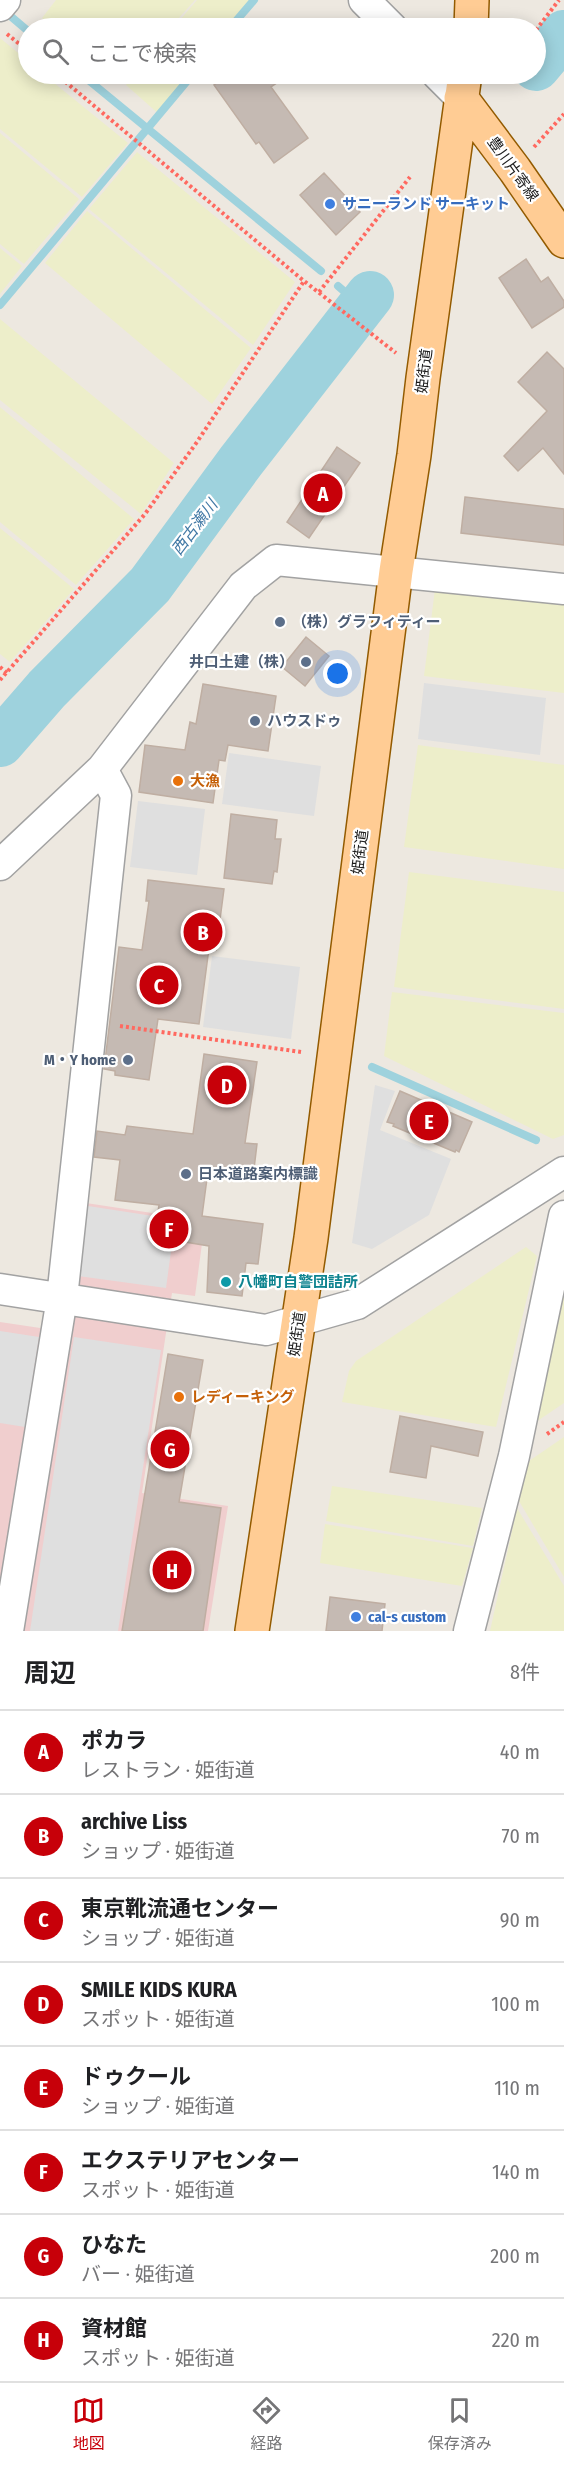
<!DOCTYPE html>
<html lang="ja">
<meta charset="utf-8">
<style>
:root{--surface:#fff;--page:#f2f2f2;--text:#202124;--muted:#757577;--line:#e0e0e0;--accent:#c70009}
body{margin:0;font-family:"Fira Sans Condensed","Noto Sans JP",sans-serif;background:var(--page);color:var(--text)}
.you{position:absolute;left:338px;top:674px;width:21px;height:21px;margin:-15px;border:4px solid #fff;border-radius:50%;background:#1a73e8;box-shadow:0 0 0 9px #1a73e833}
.badge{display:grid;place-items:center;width:39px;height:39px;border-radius:50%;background:var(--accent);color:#fff;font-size:20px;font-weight:700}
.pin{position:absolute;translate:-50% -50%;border:3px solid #fff;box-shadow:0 2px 6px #0006}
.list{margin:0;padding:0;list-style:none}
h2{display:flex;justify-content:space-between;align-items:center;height:78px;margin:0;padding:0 24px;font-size:26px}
h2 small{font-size:20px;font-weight:400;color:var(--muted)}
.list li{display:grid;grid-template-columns:39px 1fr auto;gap:18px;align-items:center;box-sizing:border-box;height:84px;padding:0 24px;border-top:2px solid var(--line)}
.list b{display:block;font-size:22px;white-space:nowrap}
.list p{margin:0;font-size:20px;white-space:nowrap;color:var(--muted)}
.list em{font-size:20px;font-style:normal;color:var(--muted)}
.icon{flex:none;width:33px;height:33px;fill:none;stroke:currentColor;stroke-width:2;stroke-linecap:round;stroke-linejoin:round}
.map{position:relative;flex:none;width:564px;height:1631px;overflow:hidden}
.search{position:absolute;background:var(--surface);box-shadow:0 3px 15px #0003;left:18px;right:18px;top:18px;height:66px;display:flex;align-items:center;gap:15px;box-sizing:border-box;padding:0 21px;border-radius:33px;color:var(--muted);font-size:22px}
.sheet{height:750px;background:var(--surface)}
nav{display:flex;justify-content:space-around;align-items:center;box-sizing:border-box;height:84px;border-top:2px solid var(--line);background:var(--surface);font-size:16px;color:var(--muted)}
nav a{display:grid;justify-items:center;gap:3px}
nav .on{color:var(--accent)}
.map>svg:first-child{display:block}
</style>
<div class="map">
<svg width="564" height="1631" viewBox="0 0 564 1631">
<rect width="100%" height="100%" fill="#ede8e0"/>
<path fill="#f0cece" d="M86,1203l119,18 -10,75 -23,-3 -30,200 86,13 -20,125h-208v-309l67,10z"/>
<path fill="#edeeca" d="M56,0h139l-25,28h-115l-13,-10z
M197,0h56l-22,28h-58z
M0,38l28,23v13h15l85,69 -46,54 -82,-68z
M135,74h60l-34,42 -35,-31z
M0,133l79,66 -55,65 -24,-20z
M137,152l158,130 -42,63 -164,-136z
M87,211l164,137 -39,56 -167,-141z
M0,248l22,18 -22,28z
M0,319l174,144 -33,51 -141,-114z
M0,407l134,112 -58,66 -76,-63z
M0,528l74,61 -64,73 -10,-8z
M435,589l129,15v89l-140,-17z
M418,745l146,20v104l-160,-22z
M409,872l155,20v117l-170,-22z
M392,992l172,21v122l-11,4 -169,-83z
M526,1247l11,9 -41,171 -154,-25 7,-31 7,-10z
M564,1285v118l-34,23z
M564,1437v140l-45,-76 10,-40z
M332,1486l150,22 -9,38 -147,-25z
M517,1508l47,78v45h-74z
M325,1524l148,24 -11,38 -142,-23z"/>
<path fill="#dfdfdf" d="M424,683l122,15 -6,57 -122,-16z
M229,753l92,13 -7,50 -92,-12z
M138,801l67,8 -8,66 -67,-8z
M212,956l88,11 -9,72 -88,-12z
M375,1085l20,6 -15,39 71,29 -22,56 -57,34 -20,-6z
M88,1206l65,10 -3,24 22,4 -6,44 -88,-12z
M0,1331l39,6 -14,90 -25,-4z
M74,1337l87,13 -43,281h-88z"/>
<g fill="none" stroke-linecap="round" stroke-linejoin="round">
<path stroke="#9ed2dd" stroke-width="8" d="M8,14l20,17
M230,28l24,-28
M81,74l240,197
M338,286l23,20
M0,305l193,-231
M372,1067l164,73"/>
<path stroke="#9ed2dd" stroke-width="48" d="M536,67l28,-33
M0,743l47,-54 103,-104 91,-124 129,-166"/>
</g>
<path fill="#c5bab3" stroke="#bfaea2" stroke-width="1.5" d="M230,74h60l-19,13 37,51 -34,25 -15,-21 -3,2 -42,-59z
M324,173l36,39 -24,23 -36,-40z
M526,259l15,23 7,-5 16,24v6l-32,21 -33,-50z
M547,352l17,17v105l-21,-26 -25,23 -14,-15 43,-45 -29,-29z
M337,447l23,16 -51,75 -22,-16z
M465,497l99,12v36l-103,-12z
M306,637l23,19 -24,30 -23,-19z
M203,684l73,12 -8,55 -40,-6 -3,16 -6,-1 -6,43 -74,-11 6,-47 40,5 5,-28 6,2z
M231,814l46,6 -2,19h6l-4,33 -3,-1 -2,13 -48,-6z
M148,880l76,9 -8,61 -7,-2 -10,76 -41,-5 -9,61 -34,-5v-4l-11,-2 15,-122 23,3 7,-49h-3z
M204,1054l53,8 -12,81 12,1 -4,33 -45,-6 -6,45 61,8 -5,40 -12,-1 -4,33 -35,-4 2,-46 -55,-9 5,-32 -44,-5 5,-40 -26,-3 3,-26 28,4 2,-9 66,8z
M400,1091l72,31 -13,30 -3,-2 -1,2 -62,-26 1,-2 -7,-2z
M168,1354l35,6 -24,142 42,6 -18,123h-81z
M400,1416l83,16 -5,24 -47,-10 -5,32 -36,-6z
M330,1597l55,7 -3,27h-56z"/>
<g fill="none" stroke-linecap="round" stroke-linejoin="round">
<g stroke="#a2a2a2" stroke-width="33">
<path id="minor" d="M364,0l28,28
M0,6l5,-6
M437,74l24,24
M0,865l102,-96 141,-183 33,-26 288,29
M0,1289l266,41 91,-26 207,-132
M8,1631l54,-333 54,-503 -14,-26
M469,1631l45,-175 50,-240"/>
</g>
<g stroke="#935b00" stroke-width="36">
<path id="major" d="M471,28l1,-28
M461,98l54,72 49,71
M252,1631l59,-393 85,-667 18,-116 9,-77 42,-304"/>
</g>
<path stroke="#ff6960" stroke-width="4" stroke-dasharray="3 3" stroke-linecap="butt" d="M536,30l23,-30
M7,34l21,17
M56,74l248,207 92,72
M499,75l2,-1
M534,147l30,-33
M319,292l91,-115
M0,667l7,6
M0,680l145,-166 52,-72 107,-161
M120,1026l181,26
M547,1434l17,-12"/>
<use href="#minor" stroke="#fff" stroke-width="30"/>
<use href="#major" stroke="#ffcc94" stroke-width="33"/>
</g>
<g fill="#3f7fe0" stroke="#fff" stroke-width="2">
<circle cx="330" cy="204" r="6"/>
<circle cx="356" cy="1617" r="6"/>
</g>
<g fill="#5c6f8a" stroke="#fff" stroke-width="2">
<circle cx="280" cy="622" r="6"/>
<circle cx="306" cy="662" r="6"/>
<circle cx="255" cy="721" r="6"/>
<circle cx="128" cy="1060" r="6"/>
<circle cx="186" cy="1174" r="6"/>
</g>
<g fill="#e8710a" stroke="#fff" stroke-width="2">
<circle cx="178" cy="781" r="6"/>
<circle cx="179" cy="1397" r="6"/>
</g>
<circle fill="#0f9aa8" stroke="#fff" stroke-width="2" cx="226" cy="1282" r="6"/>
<g text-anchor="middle" stroke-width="4.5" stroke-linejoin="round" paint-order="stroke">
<g font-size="15" fill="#1b1b1b" stroke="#fff">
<text transform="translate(513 169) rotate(54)" y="5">豊川片寄線</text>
<text transform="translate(424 371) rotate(-83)" y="5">姫街道</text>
<text transform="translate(360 852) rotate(-83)" y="5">姫街道</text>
<text transform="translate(297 1334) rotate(-82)" y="5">姫街道</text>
</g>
<g font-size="15" font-weight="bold" fill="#366cbe" stroke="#fff" text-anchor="start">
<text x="342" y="209">サニーランド サーキット</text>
<text x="368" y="1622">cal-s custom</text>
</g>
<g font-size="15" font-weight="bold" fill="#4e5e75" stroke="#fff" text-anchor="start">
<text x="292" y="627">（株）グラフィティー</text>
<text x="294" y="667" text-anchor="end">井口土建（株）</text>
<text x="267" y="726">ハウスドゥ</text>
<text x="116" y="1065" text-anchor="end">M・Y home</text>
<text x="198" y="1179">日本道路案内標識</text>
</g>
<g font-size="15" font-weight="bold" fill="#c56008" stroke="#fff" text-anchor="start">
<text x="190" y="786">大漁</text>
<text x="191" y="1402">レディーキング</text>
</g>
<g font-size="15" font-weight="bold" fill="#0d838f" stroke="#fff" text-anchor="start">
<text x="238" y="1287">八幡町自警団詰所</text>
</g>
<g font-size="16" font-style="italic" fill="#4279a5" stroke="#fff">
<text transform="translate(194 527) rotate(-53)" y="6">西古瀬川</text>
</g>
</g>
</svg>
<div class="you"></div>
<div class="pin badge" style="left:323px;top:493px">A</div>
<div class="pin badge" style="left:203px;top:932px">B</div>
<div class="pin badge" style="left:159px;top:985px">C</div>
<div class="pin badge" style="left:227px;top:1085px">D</div>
<div class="pin badge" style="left:429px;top:1121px">E</div>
<div class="pin badge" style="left:169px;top:1229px">F</div>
<div class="pin badge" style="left:170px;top:1449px">G</div>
<div class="pin badge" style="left:172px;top:1570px">H</div>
<div class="search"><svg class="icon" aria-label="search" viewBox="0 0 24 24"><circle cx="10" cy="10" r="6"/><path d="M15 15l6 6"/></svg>ここで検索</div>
</div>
<section class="sheet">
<h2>周辺<small>8件</small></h2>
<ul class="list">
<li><span class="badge">A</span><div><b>ポカラ</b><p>レストラン · 姫街道</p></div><em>40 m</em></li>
<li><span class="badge">B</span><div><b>archive Liss</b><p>ショップ · 姫街道</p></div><em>70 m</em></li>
<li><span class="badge">C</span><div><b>東京靴流通センター</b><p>ショップ · 姫街道</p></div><em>90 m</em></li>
<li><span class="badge">D</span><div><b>SMILE KIDS KURA</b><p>スポット · 姫街道</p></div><em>100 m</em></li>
<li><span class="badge">E</span><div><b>ドゥクール</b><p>ショップ · 姫街道</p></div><em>110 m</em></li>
<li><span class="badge">F</span><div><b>エクステリアセンター</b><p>スポット · 姫街道</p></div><em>140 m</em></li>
<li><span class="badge">G</span><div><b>ひなた</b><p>バー · 姫街道</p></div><em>200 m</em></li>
<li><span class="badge">H</span><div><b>資材館</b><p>スポット · 姫街道</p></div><em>220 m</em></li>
</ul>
</section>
<nav>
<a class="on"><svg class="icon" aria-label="map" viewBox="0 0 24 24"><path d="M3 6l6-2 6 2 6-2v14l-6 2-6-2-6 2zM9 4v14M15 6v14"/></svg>地図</a>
<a><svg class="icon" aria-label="directions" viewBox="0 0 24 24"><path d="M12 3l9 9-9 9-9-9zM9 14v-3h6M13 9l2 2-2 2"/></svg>経路</a>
<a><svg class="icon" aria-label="saved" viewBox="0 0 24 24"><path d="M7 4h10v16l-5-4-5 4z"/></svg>保存済み</a>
</nav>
